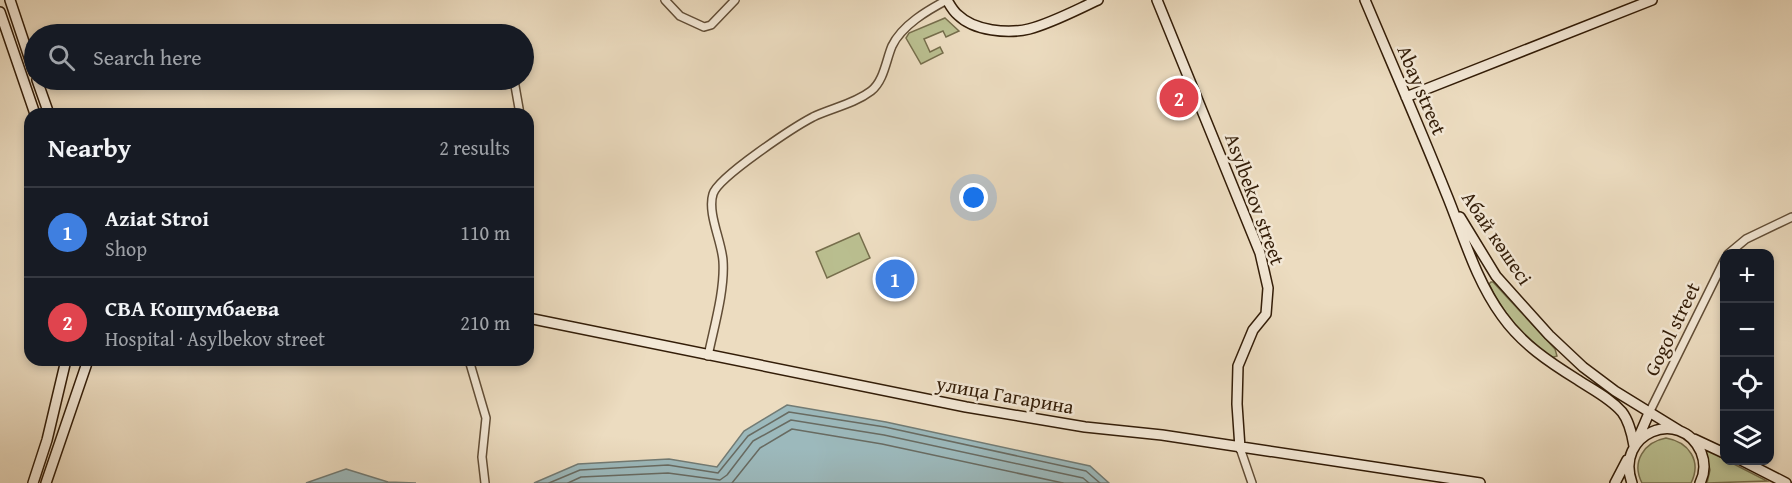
<!DOCTYPE html>
<meta charset="utf-8">
<style>
:root{--surface:#171b24;--page:#20242c;--text:#f1f3f6;--muted:#9ea1a6;--line:#363941;--accent:#c59692}
body{margin:0;font-family:"Gentium Book Plus",serif;background:var(--page);color:var(--text)}
.controls{position:absolute;right:18px;bottom:18px;display:grid;overflow:hidden;border-radius:12px;box-shadow:0 3px 9px #0003}
.controls button{width:54px;height:54px;display:grid;place-items:center;padding:0;border:0;border-bottom:2px solid var(--line);background:var(--surface);color:var(--text);font:30px sans-serif}
.you{position:absolute;left:974px;top:198px;width:21px;height:21px;margin:-15px;border:4px solid #fff;border-radius:50%;background:#1a73e8;box-shadow:0 0 0 9px #1a73e833}
.badge{display:grid;place-items:center;width:39px;height:39px;border-radius:50%;background:var(--accent);color:#fff;font-size:20px;font-weight:700}
.pin{position:absolute;translate:-50% -50%;border:3px solid #fff;box-shadow:0 2px 6px #0006}
.list{margin:0;padding:0;list-style:none}
h2{display:flex;justify-content:space-between;align-items:center;height:78px;margin:0;padding:0 24px;font-size:26px}
h2 small{font-size:20px;font-weight:400;color:var(--muted)}
.list li{display:grid;grid-template-columns:39px 1fr auto;gap:18px;align-items:center;box-sizing:border-box;height:90px;padding:0 24px;border-top:2px solid var(--line)}
.list b{display:block;font-size:22px;white-space:nowrap}
.list p{margin:0;font-size:20px;white-space:nowrap;color:var(--muted)}
.list em{font-size:20px;font-style:normal;color:var(--muted)}
.icon{flex:none;width:33px;height:33px;fill:none;stroke:currentColor;stroke-width:2;stroke-linecap:round;stroke-linejoin:round}
.map{position:relative;flex:none;width:1792px;height:483px;overflow:hidden}
.search{position:absolute;background:var(--surface);box-shadow:0 3px 9px #0003;left:24px;top:24px;width:510px;height:66px;display:flex;align-items:center;gap:15px;box-sizing:border-box;padding:0 21px;border-radius:33px;color:var(--muted);font-size:22px}
.panel{position:absolute;background:var(--surface);box-shadow:0 3px 9px #0003;left:24px;top:108px;width:510px;height:258px;border-radius:18px}
.map>svg:first-child{display:block}
</style>
<div class="map">
<svg width="1792" height="483" viewBox="0 0 1792 483">
<rect width="100%" height="100%" fill="#ecdcc0"/>
<filter id="stains"><feTurbulence type="fractalNoise" baseFrequency=".00333" numOctaves="4"/><feColorMatrix values="0 0 0 0 .2 0 0 0 0 .09 0 0 0 0 .02 0 0 0 .5 -.17"/></filter>
<radialGradient id="worn" r=".72"><stop offset=".6" stop-color="#630" stop-opacity="0"/><stop offset="1" stop-color="#630" stop-opacity=".3"/></radialGradient>
<path fill="#babf90" stroke="#766e4c" stroke-width="1.5" d="M945,18l14,13 -13,6 -3,-6 -19,8 6,13 10,-5 3,6 -22,11 -15,-26 3,-5z
M859,233l11,25 -43,20 -11,-26z
M1491,282h2l62,67 2,7 -6,2c-25,-20 -49,-45 -62,-74z
M1666,438c23,4 36,23 25,45h-49c-11,-21 2,-41 24,-45z
M1705,448l19,11v1l4,1 39,20 -60,2 3,-13z"/>
<path fill="#9cb9bc" stroke="#727b74" stroke-width="1.5" d="M787,405l99,17 204,44 19,17h-575l44,-19 91,-5 48,8 27,-36z
M346,469l42,13 28,1h-110z"/>
<g fill="none" stroke-linecap="round" stroke-linejoin="round">
<path stroke="#686b62" stroke-width="1.5" d="M549,483l31,-13 88,-5 50,8 30,-37 41,-24 96,15 201,44 14,12
M568,483l13,-6 87,-4 52,7 7,-5 26,-34 38,-21 93,15 199,43 6,5
M732,483l28,-35 32,-19 90,15 181,39"/>
<g stroke="#614d36" stroke-width="10">
<path id="street" d="M665,0l15,16 24,11 7,-2 24,-25
M514,80l6,34
M1728,254l18,-15 46,-22
M708,356c6,-29 17,-66 15,-95 -1,-19 -16,-48 -10,-67 5,-17 81,-67 100,-77 19,-9 41,-13 58,-26 13,-10 15,-31 21,-45 10,-21 36,-36 55,-46
M469,360l17,58 -4,39 3,26
M1649,413l75,-152
M1240,448l12,35"/>
</g>
<g stroke="#331d08" stroke-width="12">
<path id="secondary" d="M10,0l24,72
M947,0c3,5 6,11 11,15 16,16 50,19 71,14 23,-6 47,-19 69,-29
M1157,0l103,253 8,35 -2,26 -13,16 -15,36 -1,38 3,44
M1365,0c27,64 55,128 81,193 17,41 29,86 56,123 20,28 47,46 76,64 15,10 32,18 44,32 7,9 10,22 12,34
M0,12l35,102
M37,80l12,34
M1406,97l246,-97
M1460,217l36,59 53,59 34,32 32,24 65,40
M528,318l438,89 119,20 77,8 318,48
M1694,439l30,14
M1637,441l12,-28
M1741,460l45,23
M33,483l14,-43 19,-80
M46,483l42,-123
M1615,483l12,-23
M1632,483c-18,-49 48,-77 69,-31 4,10 4,21 -1,31"/>
</g>
<use href="#street" stroke="#f3e8d6" stroke-width="7"/>
<use href="#secondary" stroke="#f3e8d6" stroke-width="9"/>
</g>
<g text-anchor="middle" stroke-width="5" stroke-linejoin="round" paint-order="stroke">
<g font-size="20" fill="#331d08" stroke="#f3e8d6">
<text transform="translate(1422 90) rotate(67)" y="7">Abay street</text>
<text transform="translate(1255 199) rotate(70)" y="7">Asylbekov street</text>
<text transform="translate(1497 238) rotate(56)" y="7">Абай көшесі</text>
<text transform="translate(1672 329) rotate(-64)" y="7">Gogol street</text>
<text transform="translate(1005 395) rotate(10)" y="7">улица Гагарина</text>
</g>
</g>
<rect width="100%" height="100%" filter="url(#stains)"/>
<rect width="100%" height="100%" fill="url(#worn)"/>
</svg>
<div class="controls">
<button>+</button>
<button>−</button>
<button><svg class="icon" aria-label="locate" viewBox="0 0 24 24"><circle cx="12" cy="12" r="6"/><path d="M12 2v4M12 18v4M2 12h4M18 12h4"/></svg></button>
<button><svg class="icon" aria-label="layers" viewBox="0 0 24 24"><path d="M12 4l9 5-9 5-9-5zM3 14l9 5 9-5"/></svg></button>
</div>
<div class="you"></div>
<div class="pin badge" style="left:895px;top:279px;background:#3f7fe0">1</div>
<div class="pin badge" style="left:1179px;top:98px;background:#e0444e">2</div>
<div class="search"><svg class="icon" aria-label="search" viewBox="0 0 24 24"><circle cx="10" cy="10" r="6"/><path d="M15 15l6 6"/></svg>Search here</div>
<section class="panel">
<h2>Nearby<small>2 results</small></h2>
<ul class="list">
<li><span class="badge" style="background:#3f7fe0">1</span><div><b>Aziat Stroi</b><p>Shop</p></div><em>110 m</em></li>
<li><span class="badge" style="background:#e0444e">2</span><div><b>СВА Кошумбаева</b><p>Hospital · Asylbekov street</p></div><em>210 m</em></li>
</ul>
</section>
</div>
